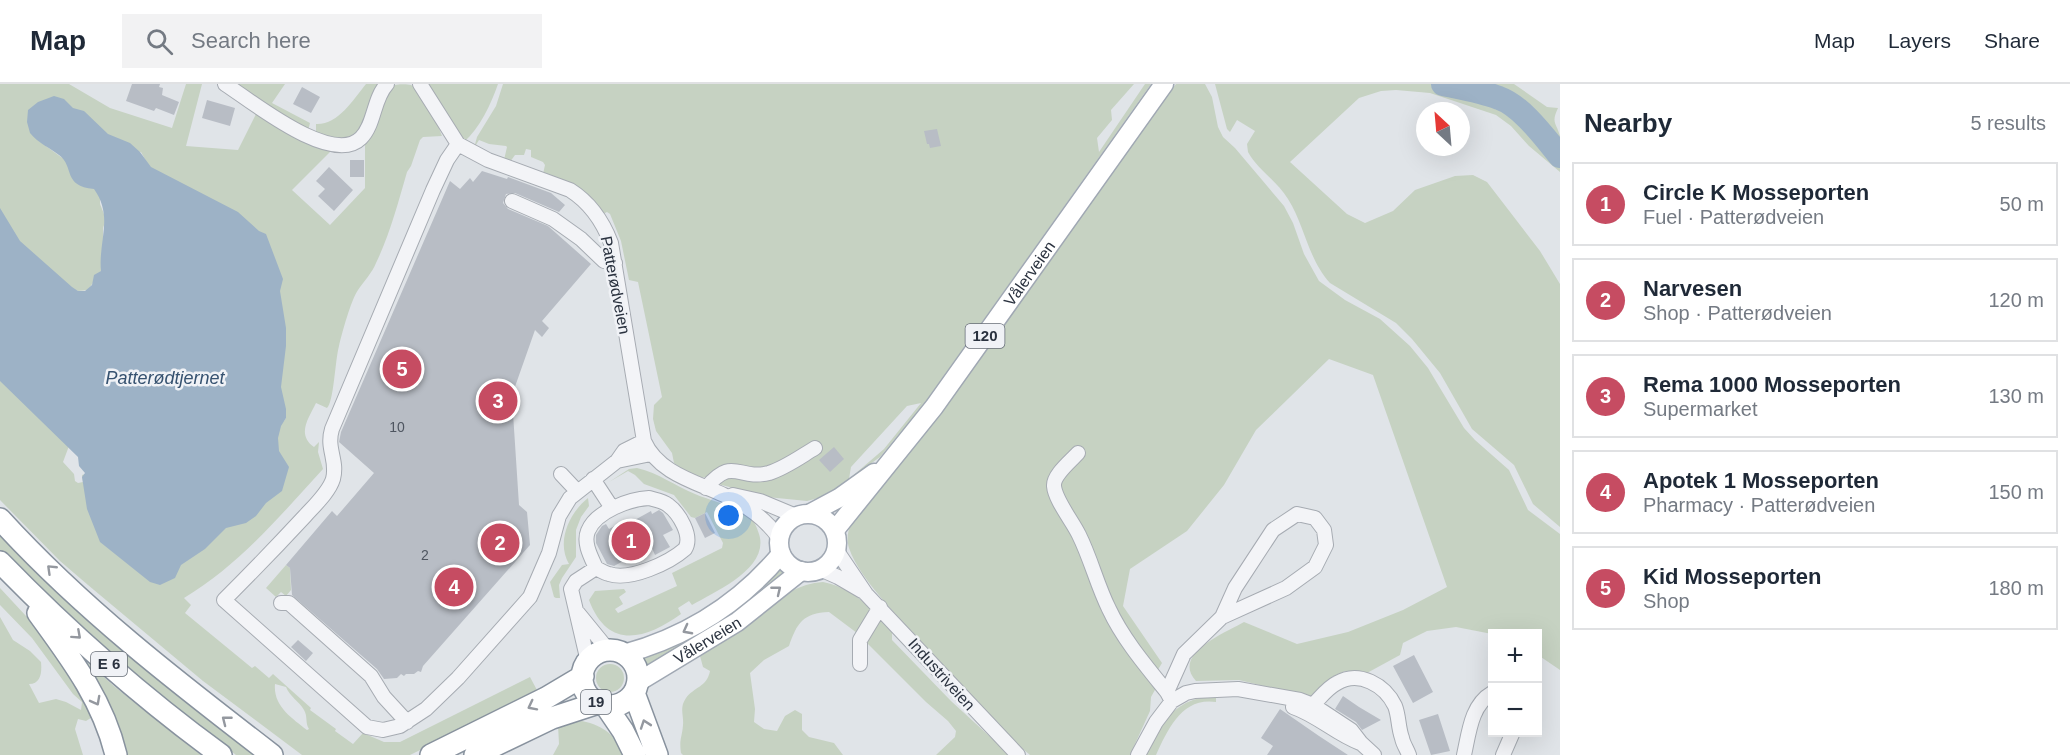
<!DOCTYPE html>
<meta charset="utf-8">
<style>
:root{--surface:#fff;--page:#f2f2f3;--text:#1f2937;--muted:#747a83;--line:#e0e1e3;--accent:#c64c62}
body{margin:0;font-family:Helvetica,sans-serif;background:var(--page);color:var(--text)}
.controls{position:absolute;right:18px;bottom:18px;display:grid;overflow:hidden;border-radius:0px;box-shadow:0 6px 24px #0002}
.controls button{width:54px;height:54px;display:grid;place-items:center;padding:0;border:0;border-bottom:2px solid var(--line);background:var(--surface);color:var(--text);font:30px sans-serif}
.compass{position:absolute;left:1416px;top:18px;width:54px;height:54px;border-radius:50%;background:var(--surface);box-shadow:0 6px 24px #0002;rotate:334deg}
.you{position:absolute;left:729px;top:432px;width:21px;height:21px;margin:-15px;border:4px solid #fff;border-radius:50%;background:#1a73e8;box-shadow:0 0 0 9px #1a73e833}
.badge{display:grid;place-items:center;width:39px;height:39px;border-radius:50%;background:var(--accent);color:#fff;font-size:20px;font-weight:700}
.pin{position:absolute;translate:-50% -50%;border:3px solid #fff;box-shadow:0 2px 6px #0006}
.list{margin:0;padding:0;list-style:none}
h2{display:flex;justify-content:space-between;align-items:center;height:78px;margin:0;padding:0 24px;font-size:26px}
h2 small{font-size:20px;font-weight:400;color:var(--muted)}
.list li{display:grid;grid-template-columns:39px 1fr auto;gap:18px;align-items:center;box-sizing:border-box;height:84px;margin:0 12px 12px;padding:0 12px;border:2px solid var(--line);border-radius:0px}
.list b{display:block;font-size:22px;white-space:nowrap}
.list p{margin:0;font-size:20px;white-space:nowrap;color:var(--muted)}
.list em{font-size:20px;font-style:normal;color:var(--muted)}
.icon{flex:none;width:33px;height:33px;fill:none;stroke:currentColor;stroke-width:2;stroke-linecap:round;stroke-linejoin:round}
.map{position:relative;flex:none;width:1560px;height:671px;overflow:hidden}
header{display:flex;align-items:center;gap:36px;box-sizing:border-box;height:84px;padding:0 30px;background:var(--surface);border-bottom:2px solid var(--line)}
header strong{font-size:28px}
nav{display:flex;gap:33px;margin-inline-start:auto;font-size:21px}
.search{width:420px;height:54px;background:var(--page);display:flex;align-items:center;gap:15px;box-sizing:border-box;padding:0 21px;border-radius:0px;color:var(--muted);font-size:22px}
main{display:flex}
aside{flex:1;background:var(--surface)}
.map>svg:first-child{display:block}
</style>
<header>
<strong>Map</strong>
<div class="search"><svg class="icon" aria-label="search" viewBox="0 0 24 24"><circle cx="10" cy="10" r="6"/><path d="M15 15l6 6"/></svg>Search here</div>
<nav><a>Map</a><a>Layers</a><a>Share</a></nav>
</header>
<main>
<div class="map">
<svg width="1560" height="671" viewBox="0 0 1560 671">
<rect width="100%" height="100%" fill="#e0e4e8"/>
<path fill="#c6d2c2" fill-rule="evenodd" d="M0,0h69l41,24 62,20 14,-44h16l-16,62 52,4 19,-38 76,37 -41,41 38,35 35,-37v-48l26,-54c6,-2 15,-2 20,-1 12,5 27,39 31,51l-19,1 -3,3 -9,26 -4,6c-9,31 -17,62 -31,91 -4,10 -12,18 -18,27 -7,10 -16,43 -19,56 -4,14 -5,56 -12,62l-11,-5c-7,15 -20,31 -2,44l5,-5 -1,10 5,17c-43,47 -84,96 -139,129l7,7 -6,8 67,55 3,-2 14,12 4,-4 38,34 -1,2 26,19 -1,2 18,13 10,-11 21,9h16l130,-65 8,15 -128,63h-108l-99,-74 -115,-96 -28,-24 -60,-61v-159l63,84 6,21 -6,16 11,12 1,7 3,2 5,-1 -1,-7 202,-54 2,-3 -145,-266 -102,-11 22,16 39,17v30l6,15 -3,9v19l-2,24 -13,19 -10,1 -78,-29zM275,600l11,3c4,10 13,14 18,23 4,7 1,13 5,19l-2,1c-15,-12 -34,-24 -32,-46z
M232,0h53l-13,19 38,20 -2,8z
M366,0h14l-20,48 -17,9 -27,-8v-9c22,1 37,-24 50,-40z
M425,0h73c-7,20 -18,44 -34,58z
M503,0h631l-23,26 1,10 -15,18 2,14 46,-68h6l-227,320 -44,53 -54,39 -19,5 -40,-4 -49,-13v-3l66,-17 -84,14 -14,-6 -12,-9 -2,-10 -16,-22 -3,-12 1,-14 8,-8 -24,-115 -9,-2 -8,-39 -11,-27 -3,-2 -4,2 -60,-40 2,-9 -2,-3 -12,-5v-7l-5,-1 -2,6h-9l-5,7 -6,-2 3,-13 -1,-1 -17,-2 -10,-4 -5,8 3,-11 19,-31zM921,319l-37,46 -35,30 2,-12 56,-61z
M1176,0h29l7,13 6,30 5,10 12,11 49,58 9,17 11,31 15,27 26,19 35,19 30,27 18,22 36,60 11,12 34,30 19,40 32,24v136l-22,-15v-21h-46l-36,-7 -29,4 -24,12 -3,12 -33,18 -22,-2 -9,4 -12,12 -15,10 -70,-17 -43,1c-25,-27 29,-48 48,-59l53,22 51,-12 55,-22 44,-23 -74,-212 -44,-16 -73,71 -32,55 -37,46 -57,38 -7,37 39,57 -6,10 -40,-55 -30,-69 -2,5 11,30 18,38 41,56 2,10 -5,9 -1,14 -20,44h-100c-36,-29 -65,-66 -95,-99 -25,-28 -75,-74 -86,-108 -4,-13 1,-24 8,-35l82,-98 193,-272zM1075,366l6,2 -1,3c-30,33 -27,28 -5,66l-2,6 -25,-38v-3z
M1215,0h299l33,23 11,1c-7,15 -2,14 2,28 0,10 0,26 0,36l-31,-26 -18,-20 -15,-11 -66,-22 -34,-3 -15,1 -22,7 -69,64 57,52 18,9 28,-12 22,-21 40,-14 18,-1 14,7 53,69 20,33v243l-27,-23 -19,-39 -42,-36 -32,-56 -28,-34 -16,-16 -66,-40c-22,-24 -25,-57 -42,-84 -11,-18 -30,-29 -40,-47l-1,-8 8,-13 -18,-11 -7,12 -3,-3z
M637,384c22,5 38,18 58,26 19,8 39,11 55,24 5,4 7,10 9,16 11,34 -43,57 -67,71l-3,-4 -11,7 3,6c-35,25 -73,37 -92,-14l6,-9 29,-2 2,3 -7,5 4,7 -8,5 3,4 59,-27 -5,-13 50,-25 1,-5 -16,-31 -12,6 -4,-1 -17,-22 -30,-11 -9,-9 -7,-4 -19,11 20,-13z
M588,414l1,8 -8,11 -5,13v27l-14,21 -3,7 1,13h-4l-2,-1 -4,-15 12,-17 7,-1c-13,-22 0,-51 19,-66z
M0,448l258,223h-22l-118,-94 -118,-111z
M286,481l4,3 1,22 -5,6 -5,-4 -5,5 -10,-9z
M778,482l7,6 -54,45 -85,49 -5,-9z
M823,498c20,4 34,14 50,28l-16,23 -28,-21c-26,1 -32,11 -40,34l-25,14 -14,13 5,36 -1,13 10,7 13,2 8,-15 10,-6 7,4v16l7,7 25,6 9,12h-160l-2,-2c-2,-14 1,-15 2,-28 1,-10 -4,-17 3,-27 8,-11 21,-11 24,-27l-7,-4 -3,-11c12,-8 24,-15 36,-23 26,-20 52,-49 87,-51z
M0,504l39,42 58,84 -11,7 -8,-2 -3,10 8,26h-83v-138l13,23 17,11 11,11c1,10 0,22 -12,22l10,19 17,-4 10,3 15,8 1,-8 -9,-8 -41,-56 -32,-33z
M881,533l11,12v11l59,61 59,54h-74l19,-18 1,-6 -8,-10 -22,-19 -61,-61z
M77,569l38,34 86,68h-76z
M596 594a14 14 0 1 1 28 0a14 14 0 1 1-28 0Z
M1216,611v7c-34,-5 -48,27 -60,53h-10c3,-9 8,-17 13,-25 16,-25 29,-31 57,-35z
M582,637c23,5 33,15 45,34h-74l6,-11 -1,-19z"/>
<path fill="#9db2c6" d="M54,12l10,3 9,9 11,3 24,23 22,9 10,9 11,15 87,45 21,19 7,3 17,45 -3,12 6,37v18l-5,41 5,22v9l-5,8 -3,12 1,13 10,16 -7,24 -16,12 -10,13 -10,7 -20,5 -21,21 -24,16 -6,13 -15,7 -10,-3 -50,-40 -13,-33 -5,-32 3,-4 -6,-7 -1,-9 -78,-76v-173l20,33 52,46 6,4h7l7,-6 2,-10 7,-4c-3,-30 13,-54 -7,-82 -32,-3 -19,-22 -35,-34 -9,-7 -21,-12 -29,-22l-3,-11 1,-12 10,-8z"/>
<g fill="none" stroke-linecap="round" stroke-linejoin="round">
<path stroke="#9db2c6" stroke-width="24" d="M1443,0c19,4 38,7 56,14 23,8 46,40 61,58"/>
</g>
<path fill="#b8bdc5" d="M132,0h28l-1,3 4,1 -1,7 17,7 -5,13 -18,-7 -2,3 -28,-10z
M302,3l18,10 -9,16 -18,-9z
M207,16l28,8 -5,18 -28,-8z
M937,45l4,17 -11,2 -1,-4h-2l-3,-13z
M350,76h14v17h-14z
M329,83l24,23 -19,21 -16,-15 7,-7 -9,-8z
M482,87l25,8 1,-2 43,16 14,12 -6,7 -44,-19 -9,1 -3,9 5,6 40,17 43,38 -49,57 7,7 -7,9 -7,-7 -24,68h1l7,107 8,7 3,33 -107,121 -2,6 -3,-1 -4,3h-8l-2,2 -3,-2 -4,4 -13,1 -7,-10 -85,-74 -2,-27 -4,-3 46,-54 5,5 37,-43 -35,-31 2,-10 109,-251 10,8 10,-11 3,4z
M834,363l10,12 -14,13 -11,-12z
M659,426l4,3 10,17 -10,5 7,12 -15,8 -4,-9 -37,20 -7,-2 -11,-21v-8l6,-9 4,-2 3,5 11,-6 2,4 29,-16 1,3z
M705,429l10,20 -10,5 -10,-20z
M298,556l15,13 -7,8 -15,-14z
M1414,571l19,37 -20,11 -20,-37z
M1343,612l16,11 22,13 -19,10 -6,-8 -21,-13z
M1280,625l39,27 29,19h-81l6,-9 -12,-8z
M1438,630l12,37 -19,4 -12,-35z"/>
<g fill="none" stroke-linecap="round" stroke-linejoin="round">
<g stroke="#a6abb2" stroke-width="16">
<path id="minor" d="M225,0c25,16 107,83 136,54 14,-14 12,-39 26,-54
M420,0l38,60 30,16 82,30c19,12 33,32 41,53l33,198c14,32 52,41 80,54 22,10 41,23 55,43
M458,60l-11,16 -14,30 -101,239c-6,20 6,31 1,50 -4,13 -18,26 -28,37 -26,28 -53,56 -81,84l143,127 16,3 17,-4 26,-17 32,-31 72,-81 19,-44 10,-37 11,-18 47,-37 7,-10 20,-10
M512,117l41,18 28,20 23,22 11,2
M1078,369c-7,8 -25,22 -24,33 1,14 19,36 25,49 12,24 18,50 30,74 14,30 37,57 58,83l5,9
M617,377l34,-7
M561,390l16,17
M593,395l19,29
M706,404c27,-33 32,-7 63,-15 16,-5 31,-16 46,-25
M733,411l27,6 36,15
M649,414c7,2 14,3 19,7 11,8 25,31 17,44 -16,14 -55,32 -76,25 -5,-1 -9,-4 -13,-6 -5,-11 -13,-25 -8,-37 8,-20 42,-32 61,-33z
M837,467l29,43 152,161
M820,485l18,8 24,14
M281,519h8l82,73 13,21 23,25
M578,529l31,38
M588,578l-17,-73 5,-8 20,-13
M860,580v-24l20,-33
M1167,608l17,-38 38,-37 64,-29 29,-21 11,-22 -2,-15 -9,-12 -18,-4 -24,16 -38,58 -13,29
M1313,621c7,-7 14,-17 24,-22 22,-13 48,2 58,23 4,10 3,21 7,32 1,6 5,11 7,17
M1293,623c24,8 43,27 67,36
M1138,671l18,-33 16,-21 14,-8 9,-2 43,-2 62,11 13,5 38,25 10,13 13,12
M1464,671c5,-22 7,-50 28,-62
M1503,671l10,-23"/>
</g>
<g stroke="#a0a8b3" stroke-width="21">
<g id="major">
<path d="M811,429l28,-15 35,-25"/>
<circle cx="808" cy="459" r="29"/>
<path id="s1" d="M835,446l99,-123 230,-323"/>
<path d="M624,570c62,-17 116,-51 157,-100"/>
<path id="s2" d="M638,598l99,-60 64,-51"/>
</g>
</g>
<g stroke="#88929e" stroke-width="24">
<path id="highway" d="M0,435c81,89 177,163 272,236
M0,478c68,70 143,136 221,193
M38,529c32,44 65,87 78,142
M582 594a28 28 0 1 1 56 0a28 28 0 1 1-56 0Z
M634,609l23,62
M606,622l17,25 12,24
M431,671l115,-57 37,-22
M475,671l77,-37 46,-15"/>
</g>
<use href="#minor" stroke="#f3f4f7" stroke-width="14"/>
<use href="#major" stroke="#fff" stroke-width="18"/>
<use href="#highway" stroke="#fff" stroke-width="21"/>
</g>
<defs><path id="oneway-chevron" d="M-2-3.5L2.5 0L-2 3.5" fill="none" stroke-width="1.6" stroke-linecap="round" stroke-linejoin="round" transform="scale(1.5)"/></defs>
<g stroke="#94989f">
<use href="#oneway-chevron" transform="translate(51 485) rotate(-136)"/>
<use href="#oneway-chevron" transform="translate(777 506) rotate(-39)"/>
<use href="#oneway-chevron" transform="translate(687 546) rotate(152)"/>
<use href="#oneway-chevron" transform="translate(77 551) rotate(42)"/>
<use href="#oneway-chevron" transform="translate(96 617) rotate(62)"/>
<use href="#oneway-chevron" transform="translate(532 622) rotate(153)"/>
<use href="#oneway-chevron" transform="translate(226 636) rotate(-142)"/>
<use href="#oneway-chevron" transform="translate(645 640) rotate(-109)"/>
</g>
<g text-anchor="middle" stroke-width="5" stroke-linejoin="round" paint-order="stroke">
<g font-size="14" fill="#4e5560">
<text x="397" y="348">10</text>
<text x="425" y="476">2</text>
</g>
<g fill="#f0f2f6" stroke="#656c76" stroke-width="1.5">
<rect x="965.5" y="240" width="39" height="24" rx="4.5"/>
<rect x="91" y="568" width="36" height="24" rx="4.5"/>
<rect x="581" y="606" width="30" height="24" rx="4.5"/>
</g>
<g font-size="15" font-weight="bold" fill="#2a323f">
<text x="985" y="257">120</text>
<text x="109" y="585">E 6</text>
<text x="596" y="623">19</text>
</g>
<g font-size="16" fill="#2a323f" stroke="#f0f2f6">
<text dy="6" stroke="none"><textPath href="#s1" startOffset="322">Vålerveien</textPath></text>
<text transform="translate(616 201) rotate(79)" y="6">Patterødveien</text>
<text dy="6" stroke="none"><textPath href="#s2" startOffset="81">Vålerveien</textPath></text>
<text transform="translate(942 590) rotate(48)" y="6">Industriveien</text>
</g>
<g font-size="18" font-style="italic" fill="#365270" stroke="#f0f2f6">
<text x="165" y="300">Patterødtjernet</text>
</g>
</g>
</svg>
<div class="controls">
<button>+</button>
<button>−</button>
</div>
<svg class="compass" viewBox="-18 -18 36 36"><path d="M0-13l5 13h-10z" fill="#e53935"/><path d="M0 13l5-13h-10z" fill="#747a83"/></svg>
<div class="you"></div>
<div class="pin badge" style="left:631px;top:457px">1</div>
<div class="pin badge" style="left:500px;top:459px">2</div>
<div class="pin badge" style="left:498px;top:317px">3</div>
<div class="pin badge" style="left:454px;top:503px">4</div>
<div class="pin badge" style="left:402px;top:285px">5</div>
</div>
<aside>
<h2>Nearby<small>5 results</small></h2>
<ul class="list">
<li><span class="badge">1</span><div><b>Circle K Mosseporten</b><p>Fuel · Patterødveien</p></div><em>50 m</em></li>
<li><span class="badge">2</span><div><b>Narvesen</b><p>Shop · Patterødveien</p></div><em>120 m</em></li>
<li><span class="badge">3</span><div><b>Rema 1000 Mosseporten</b><p>Supermarket</p></div><em>130 m</em></li>
<li><span class="badge">4</span><div><b>Apotek 1 Mosseporten</b><p>Pharmacy · Patterødveien</p></div><em>150 m</em></li>
<li><span class="badge">5</span><div><b>Kid Mosseporten</b><p>Shop</p></div><em>180 m</em></li>
</ul>
</aside>
</main>
